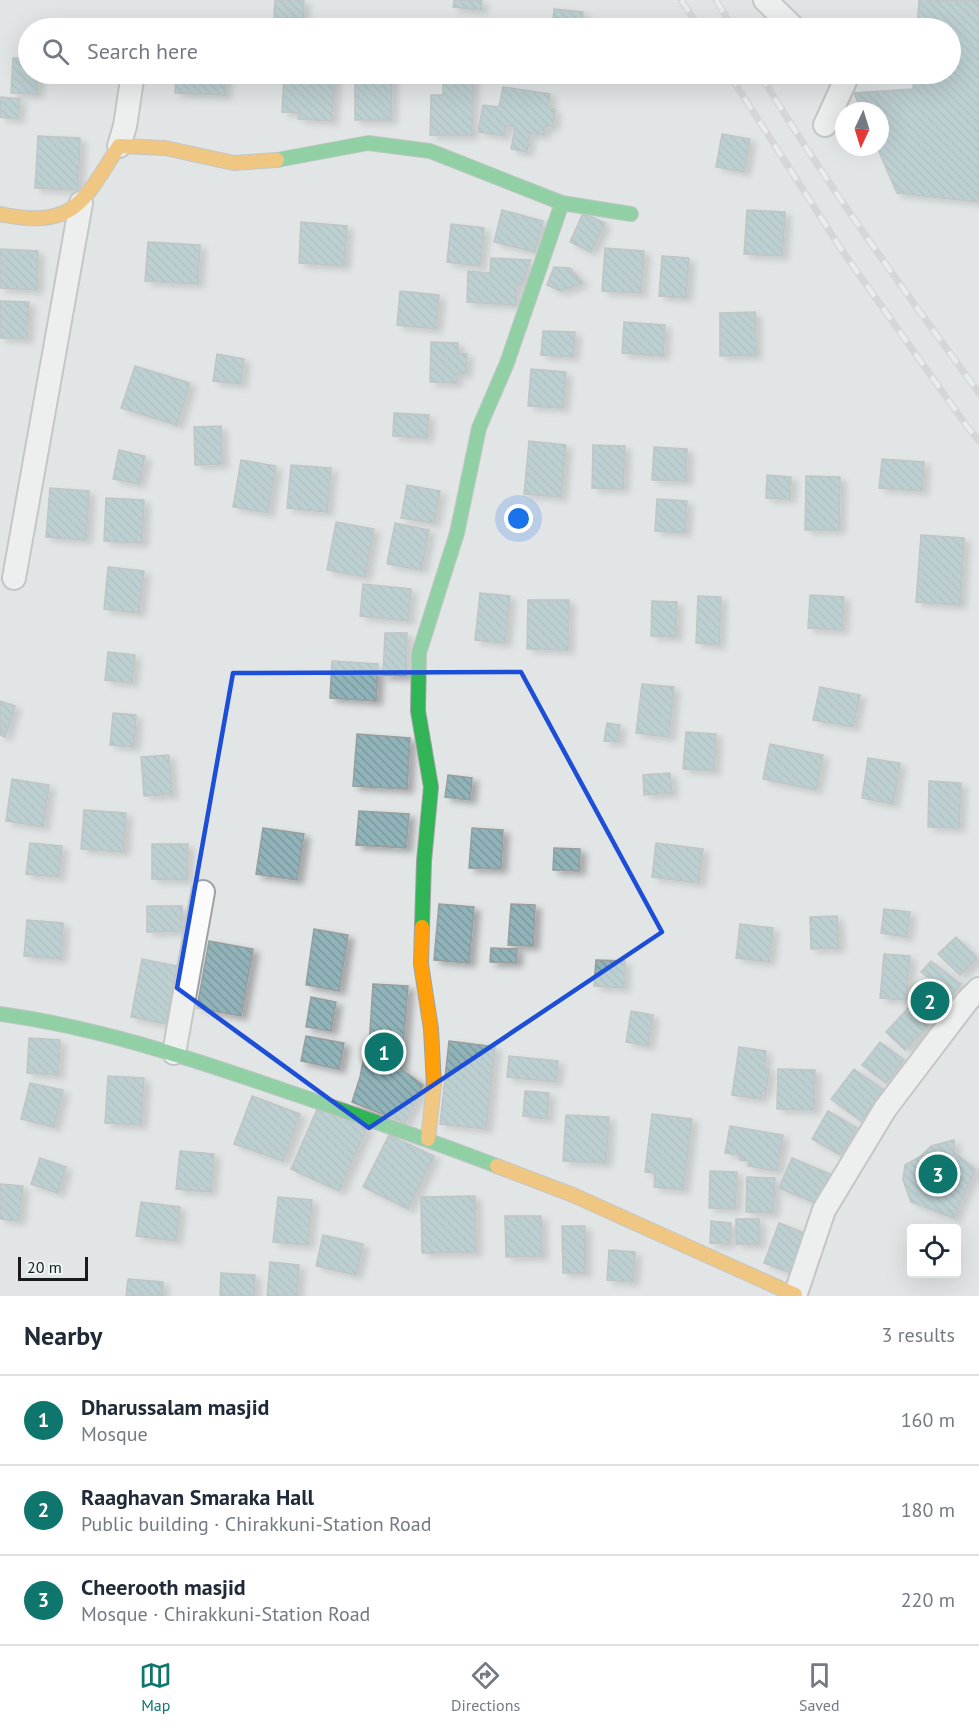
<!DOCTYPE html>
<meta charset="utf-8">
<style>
:root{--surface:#fff;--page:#f2f2f3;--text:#1f2937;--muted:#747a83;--line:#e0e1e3;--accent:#0f766e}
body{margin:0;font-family:"PT Sans",sans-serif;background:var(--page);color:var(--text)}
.controls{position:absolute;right:18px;bottom:18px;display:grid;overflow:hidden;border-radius:6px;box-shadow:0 6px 24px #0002}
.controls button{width:54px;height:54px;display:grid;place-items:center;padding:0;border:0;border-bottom:2px solid var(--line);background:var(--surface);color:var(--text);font:30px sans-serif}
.compass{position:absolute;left:835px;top:102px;width:54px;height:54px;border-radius:50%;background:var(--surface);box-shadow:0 6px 24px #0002;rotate:184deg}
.scale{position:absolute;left:18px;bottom:15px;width:70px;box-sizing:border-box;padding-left:6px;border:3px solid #191b1c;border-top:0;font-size:16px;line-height:21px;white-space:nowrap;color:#191b1c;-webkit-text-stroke:4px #edf4f5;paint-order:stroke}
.you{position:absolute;left:519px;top:519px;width:21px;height:21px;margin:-15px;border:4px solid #fff;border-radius:50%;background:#1a73e8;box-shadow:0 0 0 9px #1a73e833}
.badge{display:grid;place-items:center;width:39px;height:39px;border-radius:50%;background:var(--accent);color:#fff;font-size:20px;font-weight:700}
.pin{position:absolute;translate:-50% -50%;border:3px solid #fff;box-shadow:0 2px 6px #0006}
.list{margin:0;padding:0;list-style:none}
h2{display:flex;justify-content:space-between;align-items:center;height:78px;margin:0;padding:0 24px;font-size:26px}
h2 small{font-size:20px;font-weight:400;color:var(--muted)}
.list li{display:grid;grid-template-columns:39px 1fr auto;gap:18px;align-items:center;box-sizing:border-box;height:90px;padding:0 24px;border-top:2px solid var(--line)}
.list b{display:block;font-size:22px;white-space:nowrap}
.list p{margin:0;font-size:20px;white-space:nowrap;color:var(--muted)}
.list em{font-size:20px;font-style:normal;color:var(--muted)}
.icon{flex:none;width:33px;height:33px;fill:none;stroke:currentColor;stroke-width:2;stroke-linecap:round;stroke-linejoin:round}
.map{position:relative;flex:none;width:979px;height:1296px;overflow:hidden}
.search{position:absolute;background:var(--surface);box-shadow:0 6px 24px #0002;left:18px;right:18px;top:18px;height:66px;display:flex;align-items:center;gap:15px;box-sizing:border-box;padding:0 21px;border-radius:33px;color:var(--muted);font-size:22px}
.sheet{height:348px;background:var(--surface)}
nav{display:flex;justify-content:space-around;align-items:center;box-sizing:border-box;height:84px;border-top:2px solid var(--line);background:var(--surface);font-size:16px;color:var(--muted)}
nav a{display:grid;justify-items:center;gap:3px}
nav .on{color:var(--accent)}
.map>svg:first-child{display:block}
</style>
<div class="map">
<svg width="979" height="1296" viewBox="0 0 979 1296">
<defs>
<pattern id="building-back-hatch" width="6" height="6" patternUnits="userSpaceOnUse" patternTransform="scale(1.5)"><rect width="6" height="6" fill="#8fb3b9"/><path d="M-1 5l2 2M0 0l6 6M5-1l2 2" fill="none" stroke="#7b999e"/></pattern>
<filter id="shadow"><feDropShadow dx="6" dy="4" stdDeviation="3" flood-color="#0004"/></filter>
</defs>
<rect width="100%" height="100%" fill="#e2e5e6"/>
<path fill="url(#building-back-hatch)" stroke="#9a9c9d" stroke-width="1.5" filter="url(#shadow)" d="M275,0h29l-1,19 -29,-1z
M454,0h28l-1,10 -28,-3z
M919,0h60v202l-82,-9 -20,-46h3v-36h-18l-8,-18 59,-4 1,-15h36v-46h-33z
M554,9l29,3 -2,16h-29z
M473,24l46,4h-46z
M13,58h15v16h10l-1,20 -26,-1z
M176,74h50l-1,21 -50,-2z
M301,74h34l-3,47 -34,-2 1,-6 -17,-1 2,-36h17z
M355,74h37l-1,46h-36z
M443,74l30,1 -1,60h-42l1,-40h12z
M503,87l47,7 -2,14 7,1 -2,18 -8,-1 -1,9 -14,-2 -3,19 -16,-3 4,-22 -9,-1 -2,10 -26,-4 5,-27 16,2z
M1,97l19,2 -2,20 -18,-2z
M722,134l28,5 -6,33 -28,-5z
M38,136l42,2 -2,52 -43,-2z
M502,210l41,11 -8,31 -41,-10z
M747,210l38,2 -3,44 -38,-2z
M583,213l22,10 -14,29 -21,-10z
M301,222l46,4 -3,40 -45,-3z
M451,224l33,4 -4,38 -33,-4z
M148,242l52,3 -2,39 -53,-3z
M605,248l39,3 -3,42 -39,-2z
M0,249l38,2 -1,39 -37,-2z
M662,256l27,2 -3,40 -27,-2z
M491,258l40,2 -9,24h-5l-1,21 -49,-3 1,-31 22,2z
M554,267l16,1 13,15 -22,8 -14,-6z
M400,291l39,4 -3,34 -39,-4z
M0,301l29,1 -2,37 -27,-1z
M755,312l1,43 -36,1v-43z
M624,322l41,3 -2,31 -41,-3z
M543,331l32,1 -2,25 -32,-2z
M431,342l27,1v10l9,1 -1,19h-9l-1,10 -26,-1z
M217,354l27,5 -3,25 -28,-3z
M135,366l55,17 -13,42 -56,-17z
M531,369l35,3 -3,36 -35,-2z
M394,413l35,2 -2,23 -34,-2z
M221,426l1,38 -27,1 -1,-38z
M529,441l37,4 -5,52 -37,-3z
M593,445l32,1 -2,43 -31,-1z
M654,447l33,2 -1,32 -34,-1z
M119,450l26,6 -6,28 -26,-5z
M882,459l42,3 -2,29 -43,-3z
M241,460l35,6 -8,47 -35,-6z
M291,465l40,3 -4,44 -40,-4z
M767,475l24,2 -1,22 -24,-1z
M806,476l34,1 -1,53h-34z
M407,485l33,6 -6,32 -33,-5z
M50,488l39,3 -3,49 -40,-3z
M106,498l38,2 -2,43 -38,-2z
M657,499l30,2 -2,32 -30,-2z
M336,522l38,7 -9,48 -38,-7z
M395,523l34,7 -8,40 -34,-6z
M921,535l43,3 -4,67 -44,-3z
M108,567l36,4 -5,42 -35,-4z
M363,584l48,5 -3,32 -48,-5z
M480,593l30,3 -5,47 -30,-3z
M810,595l34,2 -2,33 -34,-2z
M698,596l23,1 -2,48 -23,-2z
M528,600h41l-1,50 -41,-1z
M652,601l25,1 -1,35 -25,-1z
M385,633h22l-1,43 -23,-1z
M108,652l27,3 -3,28 -27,-3z
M332,661l46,3 -2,37 -46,-3z
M642,684l32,3 -5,50 -33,-4z
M820,687l40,8 -7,32 -40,-7z
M0,701l15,5 -10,31 -5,-2z
M113,713l23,2 -2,32 -24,-2z
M607,723l13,2 -2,17 -14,-1z
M686,732l30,2 -2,37 -31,-2z
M357,734l53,4 -3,51 -54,-3z
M770,744l53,11 -7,35 -53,-11z
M169,755l3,39 -28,2 -3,-39z
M868,758l32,5 -7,41 -31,-6z
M670,773l2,20 -28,2 -1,-20z
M448,775l24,3 -2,22 -25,-3z
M12,779l37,6 -6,42 -37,-6z
M929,781l32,2 -2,45 -31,-1z
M84,810l42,3 -2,39 -43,-3z
M359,811l50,3 -3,34 -50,-3z
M263,828l41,6 -7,46 -41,-6z
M472,828l31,2 -2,39 -32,-1z
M30,843l32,3 -3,31 -33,-3z
M656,843l47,6 -4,34 -47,-6z
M152,844h36l-1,36 -35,-1z
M554,848l26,1 -1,22 -26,-1z
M439,904l35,3 -5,56 -35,-3z
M511,904l24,1 -2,41 -25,-1z
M147,906h35v25l-35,1z
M884,909l26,3 -3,25 -26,-4z
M837,916l2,32 -28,1 -1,-32z
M27,920l36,3 -2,36 -37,-3z
M740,924l33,4 -4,34 -33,-4z
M314,929l34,6 -9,56 -33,-6z
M956,937l21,21 -17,17 -22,-21z
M209,941l44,8 -12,67 -44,-8z
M491,948l26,1 -1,14 -26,-1z
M884,954l26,2 -4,44 -26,-2z
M142,959l35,7 -11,58 -35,-7z
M596,960l29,1 -1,27 -30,-2z
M931,961l30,23 -10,12 -30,-24z
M929,982l21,18 -19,21 -21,-19z
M373,984l35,2 -7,83 22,16 -18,38 -53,-21 8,-25 6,-31h3z
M311,997l25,5 -5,29 -25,-4z
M908,1008l20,18 -23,24 -19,-18z
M631,1011l22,4 -5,31 -22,-4z
M306,1036l38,7 -5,26 -38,-8z
M29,1038l31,2 -2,35 -31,-2z
M449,1041l46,6 -9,82 -46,-5z
M880,1042l24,18 -18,23 -24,-18z
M739,1047l27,4 -2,17 5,1 -3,23 -4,-1 -1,8 -29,-4z
M509,1056l49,5 -2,21 -49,-5z
M778,1069l37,1 -1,40 -37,-1z
M854,1069l30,21 -23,31 -30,-22z
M108,1076l36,2 -3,47 -36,-2z
M30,1083l33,7 -9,37 -33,-8z
M525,1091l24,2 -2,26 -24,-3z
M252,1096l48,18 -17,47 -49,-17z
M318,1107l49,21 -28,63 -48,-22z
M828,1111l29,17 -17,27 -28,-16z
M652,1114l40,5 -9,71 -29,-3 1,-14 -10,-1z
M566,1115l43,2 -3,46 -43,-2z
M730,1126l53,9 -6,36 -29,-5 1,-5 -9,-1v-5l-15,-2z
M389,1135l45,21 -26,53 -45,-22z
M954,1140v12l21,17 -21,49 -43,-16 -8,-22 2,-15 16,-9 10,-10z
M180,1151l34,3 -3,38 -35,-3z
M40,1158l26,9 -8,26 -27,-9z
M792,1158l40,17 -12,30 -41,-17z
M710,1171l27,1 -2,37 -26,-1z
M747,1177l28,1 -2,35 -27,-1z
M0,1184l23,2 -4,35 -19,-2z
M475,1196l1,56 -54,1 -1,-56z
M278,1197l34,3 -4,45 -35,-3z
M141,1202l39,5 -4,34 -40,-5z
M505,1216h36l1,40 -36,1z
M736,1219h23v25h-23z
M711,1221l20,2 -2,21 -19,-1z
M779,1223l28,11 -16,39 -27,-10z
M562,1226h23v47h-22z
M323,1235l40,9 -7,31 -40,-9z
M609,1250l26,2 -2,30 -26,-2z
M270,1262l29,3 -2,31h-30z
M221,1273l34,2 -1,21h-34z
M128,1279l35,3 -1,14h-36z"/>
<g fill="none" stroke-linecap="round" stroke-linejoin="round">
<g stroke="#9ea1a2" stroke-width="26">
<path id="street" d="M765,0l29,28
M825,125l21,-46 -6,-5
M119,146l6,-20 7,-46
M14,578l67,-375
M174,1053l29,-161
M795,1296l29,-86 61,-101 82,-108 12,-12"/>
</g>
<g stroke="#9ea1a2" stroke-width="16">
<path id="fast" d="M277,160l91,-17 62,8 132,52 69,11
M422,927l2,-66 7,-74 -13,-76 1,-58 38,-120 22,-105 28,-65 55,-160
M0,1014c95,13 187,43 277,74 74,25 147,50 220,78"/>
</g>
<g stroke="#9ea1a2" stroke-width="16">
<path id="slow" d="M0,214c75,15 82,-11 119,-68l46,2 69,15 43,-3
M422,927l-1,37 10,65 3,56 -6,54
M497,1166l76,29 222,100"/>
</g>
<use href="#street" stroke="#fbfbfb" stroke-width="22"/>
<use href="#fast" stroke="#30b455" stroke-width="14"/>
<use href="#slow" stroke="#ff9f0a" stroke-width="14"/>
<g stroke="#c5c6c6" stroke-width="7">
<path id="rail" d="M681,0l19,28
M716,0l17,28
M729,74l112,175 125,176 13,16
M760,74c66,110 143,215 219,319"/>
</g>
<use href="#rail" stroke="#edf4f5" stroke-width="4.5" stroke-dasharray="14" stroke-linecap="butt"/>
</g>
<path d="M0 0H979V1296H0ZM521,672l141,260 -293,196 -192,-140 56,-315z" fill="#e2e5e6" fill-opacity=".55" fill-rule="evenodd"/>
<path fill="none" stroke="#1d4ed8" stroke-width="4.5" stroke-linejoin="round" d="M521,672l141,260 -293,196 -192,-140 56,-315z"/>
</svg>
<div class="controls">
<button><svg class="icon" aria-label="locate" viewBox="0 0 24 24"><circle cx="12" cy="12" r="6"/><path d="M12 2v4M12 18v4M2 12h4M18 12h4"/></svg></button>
</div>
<svg class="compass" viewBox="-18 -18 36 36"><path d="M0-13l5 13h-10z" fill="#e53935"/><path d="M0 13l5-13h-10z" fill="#747a83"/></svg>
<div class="scale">20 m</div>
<div class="you"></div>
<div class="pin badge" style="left:384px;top:1052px">1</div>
<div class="pin badge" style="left:930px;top:1001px">2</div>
<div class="pin badge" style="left:938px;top:1174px">3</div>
<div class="search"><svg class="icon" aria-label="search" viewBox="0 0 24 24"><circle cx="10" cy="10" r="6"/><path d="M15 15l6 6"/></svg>Search here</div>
</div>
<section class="sheet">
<h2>Nearby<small>3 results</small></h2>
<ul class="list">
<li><span class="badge">1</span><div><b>Dharussalam masjid</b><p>Mosque</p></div><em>160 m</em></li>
<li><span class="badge">2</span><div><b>Raaghavan Smaraka Hall</b><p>Public building · Chirakkuni-Station Road</p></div><em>180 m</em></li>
<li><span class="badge">3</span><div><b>Cheerooth masjid</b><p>Mosque · Chirakkuni-Station Road</p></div><em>220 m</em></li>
</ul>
</section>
<nav>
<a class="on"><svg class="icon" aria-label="map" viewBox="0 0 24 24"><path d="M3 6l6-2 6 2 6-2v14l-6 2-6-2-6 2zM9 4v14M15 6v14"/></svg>Map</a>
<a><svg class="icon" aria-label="directions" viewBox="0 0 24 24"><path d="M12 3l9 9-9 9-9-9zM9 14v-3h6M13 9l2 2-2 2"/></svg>Directions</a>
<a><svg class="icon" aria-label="saved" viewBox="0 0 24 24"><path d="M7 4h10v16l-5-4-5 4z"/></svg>Saved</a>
</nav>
